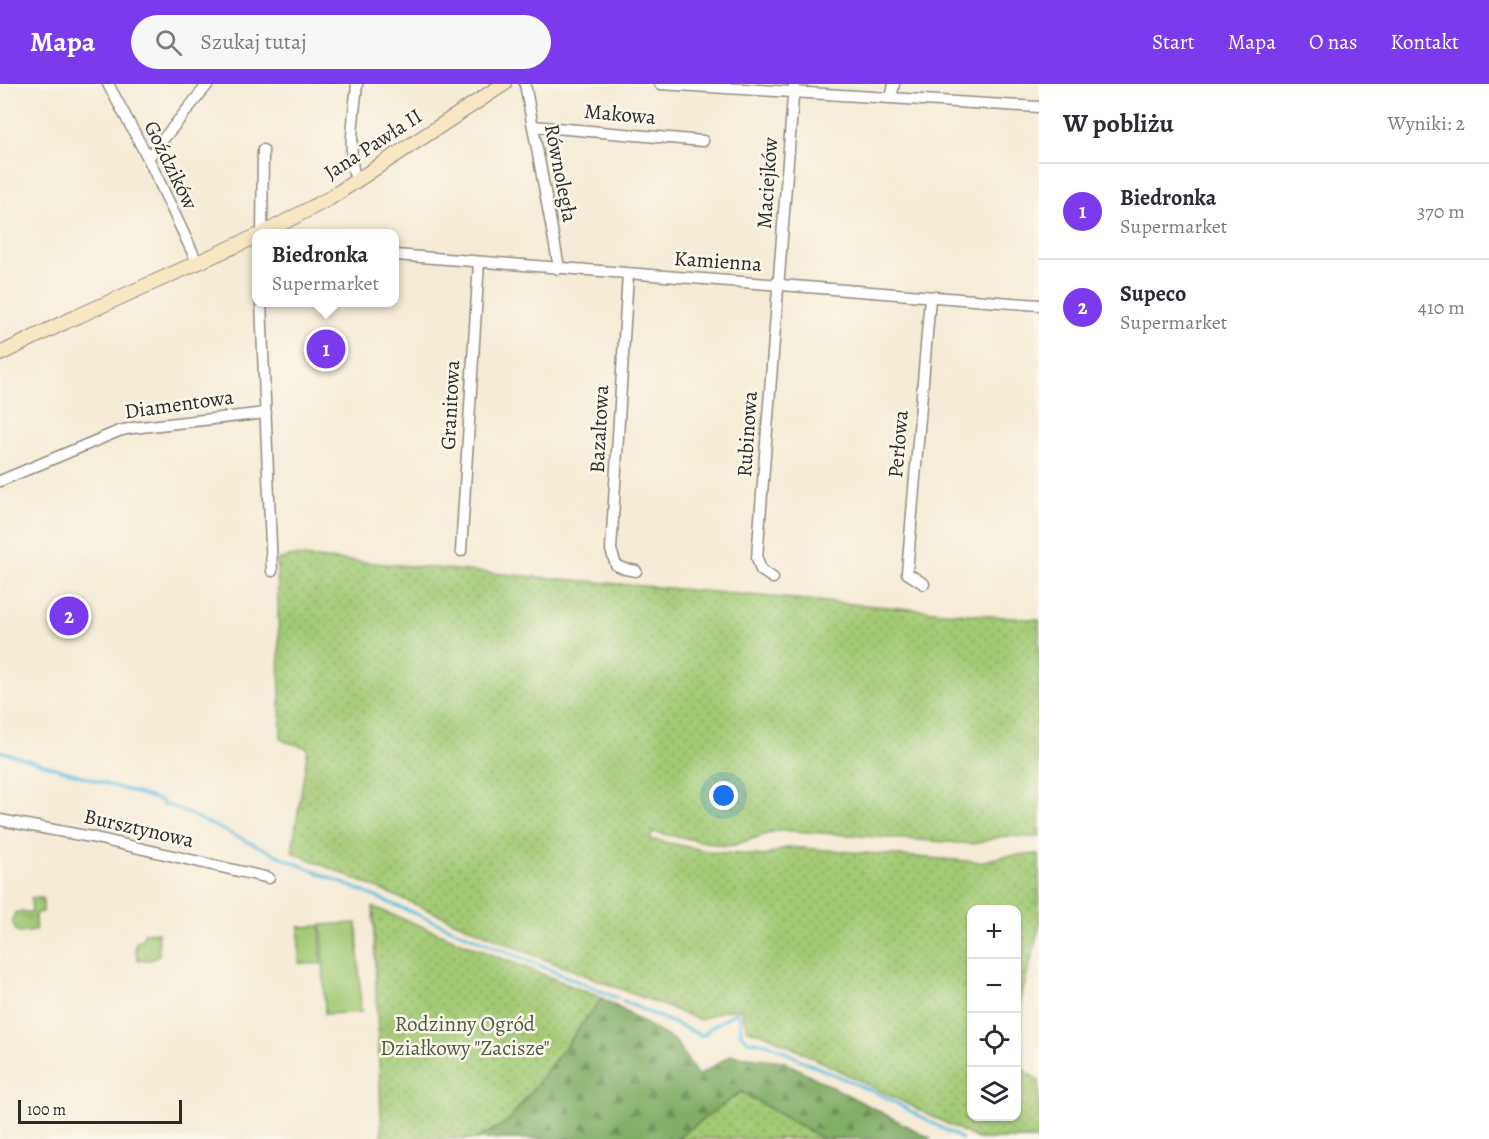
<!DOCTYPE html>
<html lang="pl">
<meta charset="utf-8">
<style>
:root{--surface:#fff;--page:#f7f7f7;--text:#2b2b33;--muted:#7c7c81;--line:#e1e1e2;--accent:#7c3aed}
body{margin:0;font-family:Alegreya,serif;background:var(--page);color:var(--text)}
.controls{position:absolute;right:18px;bottom:18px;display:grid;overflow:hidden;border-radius:12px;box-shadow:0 2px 4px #0004}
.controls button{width:54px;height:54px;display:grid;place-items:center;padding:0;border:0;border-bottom:2px solid var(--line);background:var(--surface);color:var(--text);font:30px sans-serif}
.scale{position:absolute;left:18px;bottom:15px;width:164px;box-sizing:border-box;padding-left:6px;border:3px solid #2b2b2b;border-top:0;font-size:16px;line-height:21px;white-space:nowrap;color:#2b2b2b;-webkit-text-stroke:4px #fbf7ec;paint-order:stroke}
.you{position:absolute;left:724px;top:712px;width:21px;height:21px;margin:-15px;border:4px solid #fff;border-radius:50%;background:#1a73e8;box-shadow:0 0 0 9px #1a73e833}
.badge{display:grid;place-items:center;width:39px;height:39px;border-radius:50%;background:var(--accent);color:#fff;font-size:20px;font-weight:700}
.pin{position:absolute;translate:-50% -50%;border:3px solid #fff;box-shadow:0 2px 6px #0006}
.popup{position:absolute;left:252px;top:145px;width:147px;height:78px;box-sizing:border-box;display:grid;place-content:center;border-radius:12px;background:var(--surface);filter:drop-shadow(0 2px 4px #0005);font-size:20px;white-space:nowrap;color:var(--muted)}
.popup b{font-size:22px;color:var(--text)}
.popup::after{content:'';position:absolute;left:50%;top:100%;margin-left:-12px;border:12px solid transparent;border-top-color:var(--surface)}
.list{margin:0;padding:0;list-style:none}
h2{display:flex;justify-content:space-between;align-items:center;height:78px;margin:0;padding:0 24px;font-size:26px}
h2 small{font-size:20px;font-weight:400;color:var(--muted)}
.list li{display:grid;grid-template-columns:39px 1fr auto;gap:18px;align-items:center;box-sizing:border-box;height:96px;padding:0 24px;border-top:2px solid var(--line)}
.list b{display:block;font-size:22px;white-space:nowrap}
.list p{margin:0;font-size:20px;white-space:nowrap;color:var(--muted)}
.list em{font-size:20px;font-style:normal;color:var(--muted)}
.icon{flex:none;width:33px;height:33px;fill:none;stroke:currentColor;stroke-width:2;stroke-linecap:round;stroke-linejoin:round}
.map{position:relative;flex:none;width:1039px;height:1055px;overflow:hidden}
header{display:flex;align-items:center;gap:36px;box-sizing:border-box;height:84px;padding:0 30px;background:var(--accent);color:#fff}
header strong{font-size:28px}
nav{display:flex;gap:33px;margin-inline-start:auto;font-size:21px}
.search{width:420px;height:54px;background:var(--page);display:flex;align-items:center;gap:15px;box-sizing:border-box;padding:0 21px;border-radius:33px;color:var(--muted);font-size:22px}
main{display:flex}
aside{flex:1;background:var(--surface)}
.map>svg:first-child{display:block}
</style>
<header>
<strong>Mapa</strong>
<div class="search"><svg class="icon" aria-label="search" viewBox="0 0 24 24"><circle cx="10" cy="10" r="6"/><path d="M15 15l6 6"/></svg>Szukaj tutaj</div>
<nav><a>Start</a><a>Mapa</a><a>O nas</a><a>Kontakt</a></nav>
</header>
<main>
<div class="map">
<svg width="1039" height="1055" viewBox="0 0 1039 1055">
<defs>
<pattern id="grass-dots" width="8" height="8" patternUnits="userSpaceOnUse" patternTransform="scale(1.5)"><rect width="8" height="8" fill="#a3ca74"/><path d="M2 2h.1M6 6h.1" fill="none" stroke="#85a45f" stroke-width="1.8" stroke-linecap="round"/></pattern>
<pattern id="forest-firs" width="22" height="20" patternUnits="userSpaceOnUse" patternTransform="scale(1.5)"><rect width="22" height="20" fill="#82ae66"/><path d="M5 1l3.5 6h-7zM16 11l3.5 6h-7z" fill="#6b8e54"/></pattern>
<pattern id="park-tufts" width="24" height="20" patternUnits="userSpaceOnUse" patternTransform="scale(1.5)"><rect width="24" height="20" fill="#a3ca74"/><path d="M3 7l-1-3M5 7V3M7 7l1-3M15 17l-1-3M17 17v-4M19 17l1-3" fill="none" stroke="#85a45f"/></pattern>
</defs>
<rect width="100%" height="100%" fill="#fbf7ec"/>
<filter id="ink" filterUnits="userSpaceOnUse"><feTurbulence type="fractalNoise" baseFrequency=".0167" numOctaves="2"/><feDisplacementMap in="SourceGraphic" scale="12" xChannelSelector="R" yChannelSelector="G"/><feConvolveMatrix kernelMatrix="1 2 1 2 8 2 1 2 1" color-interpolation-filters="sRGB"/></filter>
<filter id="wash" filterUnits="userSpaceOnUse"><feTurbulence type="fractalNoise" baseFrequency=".008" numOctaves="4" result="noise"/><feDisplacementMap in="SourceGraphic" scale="24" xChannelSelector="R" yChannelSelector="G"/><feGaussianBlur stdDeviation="1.35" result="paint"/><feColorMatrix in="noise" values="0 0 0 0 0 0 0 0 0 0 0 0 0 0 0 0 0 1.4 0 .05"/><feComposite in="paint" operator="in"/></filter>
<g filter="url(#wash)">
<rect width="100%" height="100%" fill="#f5ebd6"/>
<path fill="url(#grass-dots)" stroke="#677a50" stroke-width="1.5" d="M293,472l746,64v217l-36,-1 -29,8 -195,-14 -45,15 -8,1 -73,-14 -3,7 62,13 53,4 23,-9 192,15 24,-6 35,-2v74l-22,87 -1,-105h-44v206h44l1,-51 22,16v58h-61l-213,-105 -17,-4 -7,-21 -20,2 -21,9 -166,-65 -242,-103 16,-104 -24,-7 -3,-4 -4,-177z
M373,823l229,91 -94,124 -32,17h-94z
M741,1008l82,47h-147z"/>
<path fill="url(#forest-firs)" stroke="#566c48" stroke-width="1.5" d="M602,914l73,43 23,35 33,-21 52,6 149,78h-109l-82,-47 -65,47h-200l32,-17z"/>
<path fill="url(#park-tufts)" stroke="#677a50" stroke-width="1.5" d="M31,814h12v14l-7,1c-3,6 1,12 -1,18l-16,2 -4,-4 -3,-9 3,-7 8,-2 9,2z
M158,848l1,23 -8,5h-13l-3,-13 2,-6 5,-1 2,-7z"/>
<path fill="#a3ca74" stroke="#677a50" stroke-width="1.5" d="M357,839l4,89 -36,2 -3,-89z
M320,842l1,38 -22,-1v-36z"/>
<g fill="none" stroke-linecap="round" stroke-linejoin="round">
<path stroke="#63bfe1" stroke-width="3" d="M0,667l162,50 1,5 4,-2 123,57 327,137
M623,917l78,34h3l5,-6 27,-17 4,4 1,18 7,7 19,2 36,18 78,34 81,44"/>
</g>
</g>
<g filter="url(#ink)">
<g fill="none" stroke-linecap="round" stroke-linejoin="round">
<g stroke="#908b80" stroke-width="13">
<path id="street" d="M108,0l40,74 50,106
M357,0c-2,22 -11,80 0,96
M525,0l33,178v7
M660,0l379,23
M891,14l3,-14
M533,42l170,15
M148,74l60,-74
M262,150l1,-84
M395,171l644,50
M628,190l-17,276 5,15 9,4 11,2
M261,218l11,269
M0,397l119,-50 13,-3 134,-15
M461,467l18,-289
M773,494l-12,-8 -4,-12 37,-474
M924,500l-17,-11 23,-275
M0,736l91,17 178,41"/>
</g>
<g stroke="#908b80" stroke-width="16">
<path id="secondary" d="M262,150l68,-36 174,-114
M0,270l65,-32 192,-86"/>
</g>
<use href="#street" stroke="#fff" stroke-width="10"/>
<use href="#secondary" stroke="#f9e7c3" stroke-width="14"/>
</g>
</g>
<g text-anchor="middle" stroke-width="5" stroke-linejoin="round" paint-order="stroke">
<g font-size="21" fill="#2b2b2b" stroke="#fbf7ec">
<text transform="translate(620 30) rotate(5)" y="7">Makowa</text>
<text transform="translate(373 60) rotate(-33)" y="7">Jana Pawła II</text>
<text transform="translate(171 81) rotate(64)" y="7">Goździków</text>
<text transform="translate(561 89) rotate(79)" y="7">Równoległa</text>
<text transform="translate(767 99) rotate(-86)" y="7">Maciejków</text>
<text transform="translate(718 177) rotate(4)" y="7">Kamienna</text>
<text transform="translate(179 320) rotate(-8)" y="7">Diamentowa</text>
<text transform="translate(450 321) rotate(-87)" y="7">Granitowa</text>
<text transform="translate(599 345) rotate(-87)" y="7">Bazaltowa</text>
<text transform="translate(747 350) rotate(-86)" y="7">Rubinowa</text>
<text transform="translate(898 360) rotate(-85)" y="7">Perłowa</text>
<text transform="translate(139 744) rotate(13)" y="7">Bursztynowa</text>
</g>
<g font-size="21" fill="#4f5b41" stroke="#fbf7ec">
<text x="465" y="947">Rodzinny Ogród<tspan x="465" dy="24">Działkowy "Zacisze"</tspan></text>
</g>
</g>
</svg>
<div class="controls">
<button>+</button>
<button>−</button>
<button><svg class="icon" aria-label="locate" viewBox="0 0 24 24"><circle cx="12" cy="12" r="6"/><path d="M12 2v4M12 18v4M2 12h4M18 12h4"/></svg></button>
<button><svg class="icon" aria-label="layers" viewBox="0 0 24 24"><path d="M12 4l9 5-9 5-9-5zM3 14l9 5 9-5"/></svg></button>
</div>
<div class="scale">100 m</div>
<div class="you"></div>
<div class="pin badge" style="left:326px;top:265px">1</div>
<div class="popup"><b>Biedronka</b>Supermarket</div>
<div class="pin badge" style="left:69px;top:532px">2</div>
</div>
<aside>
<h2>W pobliżu<small>Wyniki: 2</small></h2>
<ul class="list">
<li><span class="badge">1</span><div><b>Biedronka</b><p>Supermarket</p></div><em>370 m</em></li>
<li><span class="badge">2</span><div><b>Supeco</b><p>Supermarket</p></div><em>410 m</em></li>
</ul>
</aside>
</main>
